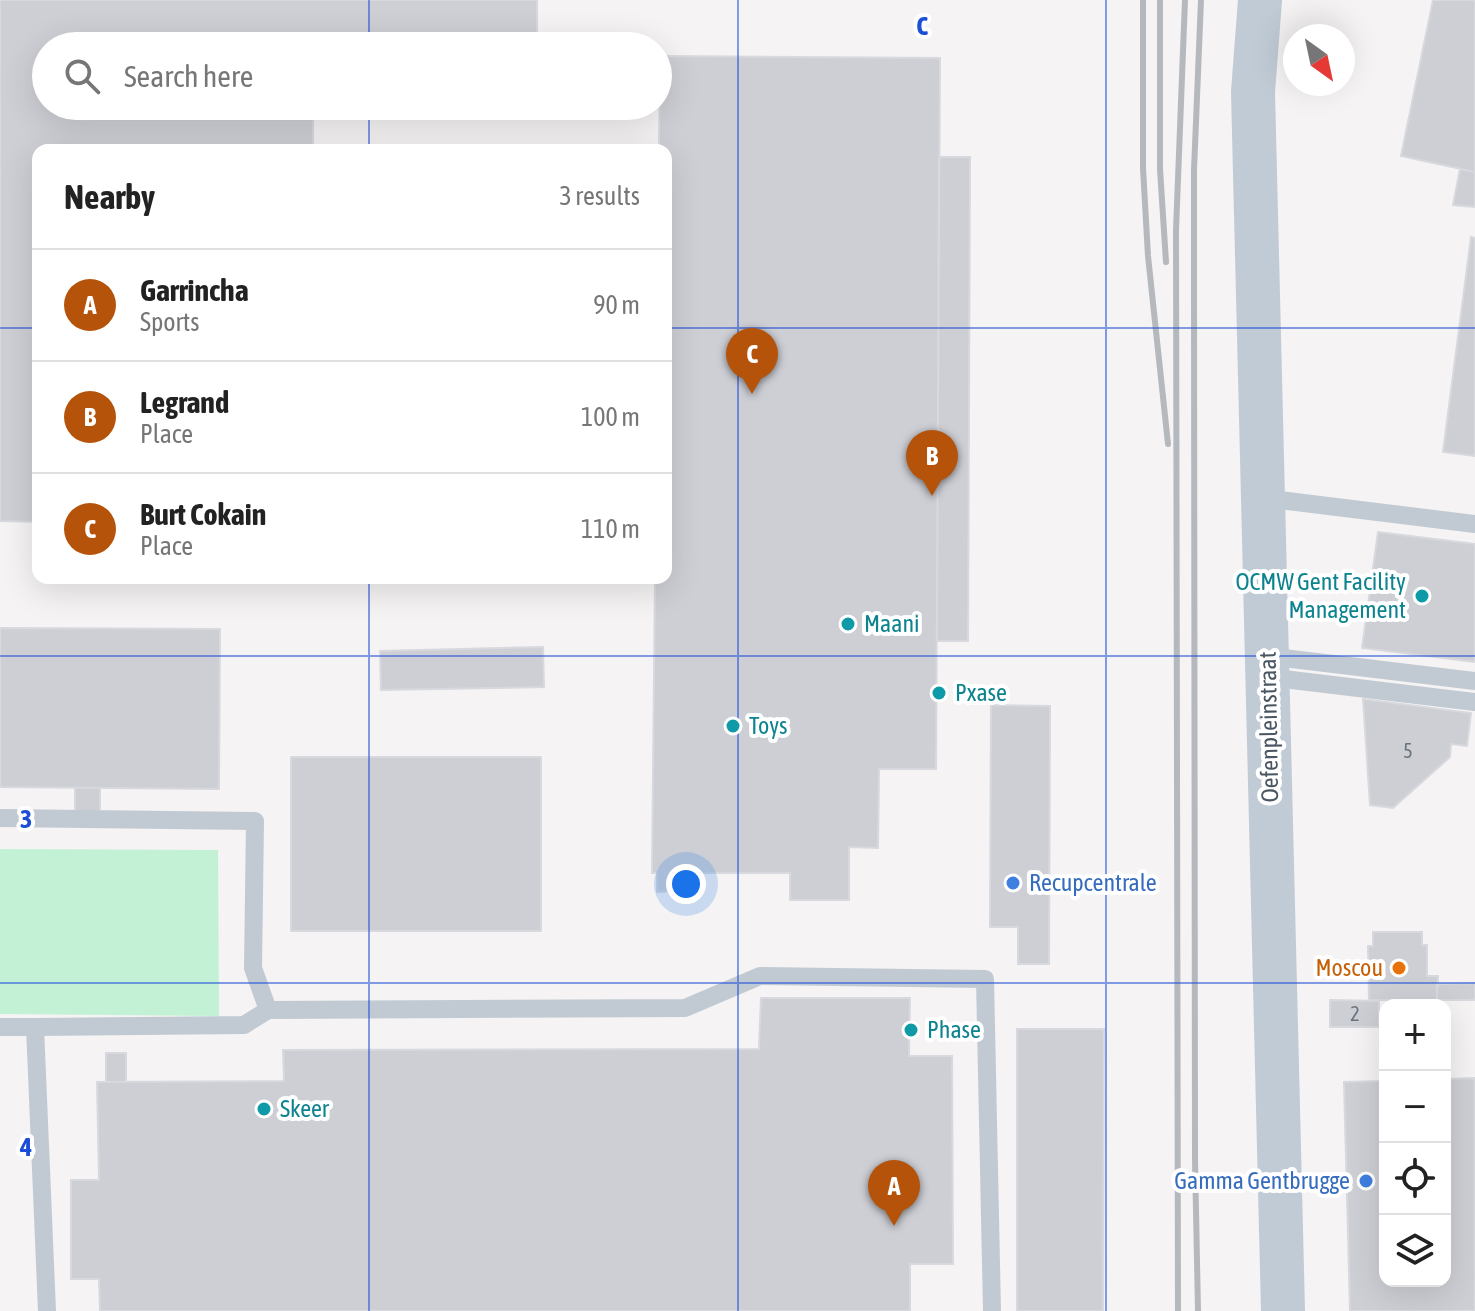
<!DOCTYPE html>
<meta charset="utf-8">
<style>
:root{--surface:#fff;--page:#f2f2f2;--text:#222;--muted:#767676;--line:#e0e0e0;--accent:#b45309}
body{margin:0;font-family:"Asap Condensed",sans-serif;background:var(--page);color:var(--text)}
.controls{position:absolute;right:24px;bottom:24px;display:grid;overflow:hidden;border-radius:16px;box-shadow:0 8px 32px #0002}
.controls button{width:72px;height:72px;display:grid;place-items:center;padding:0;border:0;border-bottom:2px solid var(--line);background:var(--surface);color:var(--text);font:40px sans-serif}
.compass{position:absolute;left:1283px;top:24px;width:72px;height:72px;border-radius:50%;background:var(--surface);box-shadow:0 8px 32px #0002;rotate:147deg}
.you{position:absolute;left:686px;top:884px;width:28px;height:28px;margin:-20px;border:6px solid #fff;border-radius:50%;background:#1a73e8;box-shadow:0 0 0 12px #1a73e833}
.badge{display:grid;place-items:center;width:52px;height:52px;border-radius:50%;background:var(--accent);color:#fff;font-size:26px;font-weight:700}
.pin{position:absolute;translate:-50% -66px;filter:drop-shadow(0 2px 4px #0008)}
.pin::after{content:'';position:absolute;top:42px;width:28px;height:24px;background:inherit;clip-path:polygon(0 0,100% 0,50% 100%)}
.list{margin:0;padding:0;list-style:none}
h2{display:flex;justify-content:space-between;align-items:center;height:104px;margin:0;padding:0 32px;font-size:34px}
h2 small{font-size:26px;font-weight:400;color:var(--muted)}
.list li{display:grid;grid-template-columns:52px 1fr auto;gap:24px;align-items:center;box-sizing:border-box;height:112px;padding:0 32px;border-top:2px solid var(--line)}
.list b{display:block;font-size:30px;white-space:nowrap}
.list p{margin:0;font-size:26px;white-space:nowrap;color:var(--muted)}
.list em{font-size:26px;font-style:normal;color:var(--muted)}
.icon{flex:none;width:44px;height:44px;fill:none;stroke:currentColor;stroke-width:2;stroke-linecap:round;stroke-linejoin:round}
.map{position:relative;flex:none;width:1475px;height:1311px;overflow:hidden}
.search{position:absolute;background:var(--surface);box-shadow:0 8px 32px #0002;left:32px;top:32px;width:640px;height:88px;display:flex;align-items:center;gap:20px;box-sizing:border-box;padding:0 28px;border-radius:44px;color:var(--muted);font-size:30px}
.panel{position:absolute;background:var(--surface);box-shadow:0 8px 32px #0002;left:32px;top:144px;width:640px;height:440px;border-radius:16px}
.map>svg:first-child{display:block}
</style>
<div class="map">
<svg width="1475" height="1311" viewBox="0 0 1475 1311">
<rect width="100%" height="100%" fill="#f5f3f3"/>
<path fill="#c3f1d5" d="M0,849l218,1 1,166 -219,-2z"/>
<path fill="#cdcfd5" stroke="#d7d9de" stroke-width="2" d="M0,0h537v46h-491v60h378l-1,5h-110v39h-275v372l-38,-1z
M1433,0h42v172l-74,-16z
M660,56l280,2 -4,711h-57l-1,79 -29,-1v53h-59v-27h-109v18l-24,1v-19h-5l3,-295h11v-428h-7z
M939,157h31l-2,484h-31z
M1460,169l15,3v35l-22,-2z
M1471,237l4,1v218l-32,-4z
M1378,532l97,12v118l-113,-14z
M0,628l220,1 -1,160 -219,-2z
M543,647l1,40 -163,3 -1,-39z
M1363,699l108,14 -4,33 -16,-2 -1,13 -57,51 -23,-3z
M991,705l59,1 -1,258h-31v-37h-28z
M291,757h250v174h-250z
M75,788h25v23h-25z
M1373,932h49v13h5v31h11l-1,24h-68l-1,-54h5z
M1475,983v17h-38v-16z
M761,998h149l-1,58h43l1,208h-43v47h-810l-1,-32h-28v-99h28l-2,-98 187,-1 -1,-31 476,-1z
M1330,1000l49,1v26h-49z
M1017,1029h87l-1,282h-86z
M106,1053h20v29h-20z
M1475,1078v233h-125l-6,-229 41,-1v200h60v-202z"/>
<g fill="none" stroke-linecap="round" stroke-linejoin="round">
<path stroke="#c1cad2" stroke-width="18" d="M1263,498l212,26
M1267,656l208,25
M1267,677l208,25
M0,818l255,3 -2,147 15,42
M0,1027h35
M47,1311l-12,-284 209,-2 24,-15 417,-2 75,-32 225,3 7,332"/>
<path stroke="#c1cbd6" stroke-width="44" d="M1260,0l-7,92 30,1219"/>
<path stroke="#b5b8bd" stroke-width="6" d="M1143,0v168l5,88 20,188
M1160,0v169l6,93
M1178,1311l-2,-1081 9,-230
M1198,1311l-3,-151 -1,-872v-118l7,-170"/>
</g>
<path fill="none" stroke="#1d4ed8" stroke-width="2" stroke-opacity="0.55" d="M369,0v46M738,0v1311M1106,0v1311M369,106v44M0,328h38M666,328h809M369,578v733M0,656h1475M0,983h1475"/>
<g fill="#0f9aa8" stroke="#fff" stroke-width="3">
<circle cx="1422" cy="596" r="8"/>
<circle cx="848" cy="624" r="8"/>
<circle cx="939" cy="693" r="8"/>
<circle cx="733" cy="726" r="8"/>
<circle cx="911" cy="1030" r="8"/>
<circle cx="264" cy="1109" r="8"/>
</g>
<g fill="#3f7fe0" stroke="#fff" stroke-width="3">
<circle cx="1013" cy="883" r="8"/>
<circle cx="1366" cy="1181" r="8"/>
</g>
<circle fill="#e8710a" stroke="#fff" stroke-width="3" cx="1399" cy="968" r="8"/>
<g text-anchor="middle" stroke-width="8" stroke-linejoin="round" paint-order="stroke">
<g font-size="20" fill="#6b747e">
<text x="1408" y="758">5</text>
<text x="1355" y="1021">2</text>
</g>
<g font-size="24" fill="#0d838f" stroke="#fff" text-anchor="start">
<text x="1406" y="590" text-anchor="end">OCMW Gent Facility<tspan x="1406" dy="28">Management</tspan></text>
<text x="864" y="632">Maani</text>
<text x="955" y="701">Pxase</text>
<text x="749" y="734">Toys</text>
<text x="927" y="1038">Phase</text>
<text x="280" y="1117">Skeer</text>
</g>
<g font-size="24" fill="#4a5661" stroke="#fff">
<text transform="translate(1269 727) rotate(-91)" y="8">Oefenpleinstraat</text>
</g>
<g font-size="24" fill="#366cbe" stroke="#fff" text-anchor="start">
<text x="1029" y="891">Recupcentrale</text>
<text x="1350" y="1189" text-anchor="end">Gamma Gentbrugge</text>
</g>
<g font-size="24" fill="#c56008" stroke="#fff" text-anchor="end">
<text x="1383" y="976">Moscou</text>
</g>
</g>
<g font-size="26" text-anchor="middle" font-weight="bold" fill="#1d4ed8" stroke="#fff" stroke-width="8" stroke-linejoin="round" paint-order="stroke">
<text x="922" y="35">C</text>
<text x="26" y="828">3</text>
<text x="26" y="1156">4</text>
</g>
</svg>
<div class="controls">
<button>+</button>
<button>−</button>
<button><svg class="icon" aria-label="locate" viewBox="0 0 24 24"><circle cx="12" cy="12" r="6"/><path d="M12 2v4M12 18v4M2 12h4M18 12h4"/></svg></button>
<button><svg class="icon" aria-label="layers" viewBox="0 0 24 24"><path d="M12 4l9 5-9 5-9-5zM3 14l9 5 9-5"/></svg></button>
</div>
<svg class="compass" viewBox="-18 -18 36 36"><path d="M0-13l5 13h-10z" fill="#e53935"/><path d="M0 13l5-13h-10z" fill="#767676"/></svg>
<div class="you"></div>
<div class="pin badge" style="left:894px;top:1226px">A</div>
<div class="pin badge" style="left:932px;top:496px">B</div>
<div class="pin badge" style="left:752px;top:394px">C</div>
<div class="search"><svg class="icon" aria-label="search" viewBox="0 0 24 24"><circle cx="10" cy="10" r="6"/><path d="M15 15l6 6"/></svg>Search here</div>
<section class="panel">
<h2>Nearby<small>3 results</small></h2>
<ul class="list">
<li><span class="badge">A</span><div><b>Garrincha</b><p>Sports</p></div><em>90 m</em></li>
<li><span class="badge">B</span><div><b>Legrand</b><p>Place</p></div><em>100 m</em></li>
<li><span class="badge">C</span><div><b>Burt Cokain</b><p>Place</p></div><em>110 m</em></li>
</ul>
</section>
</div>
